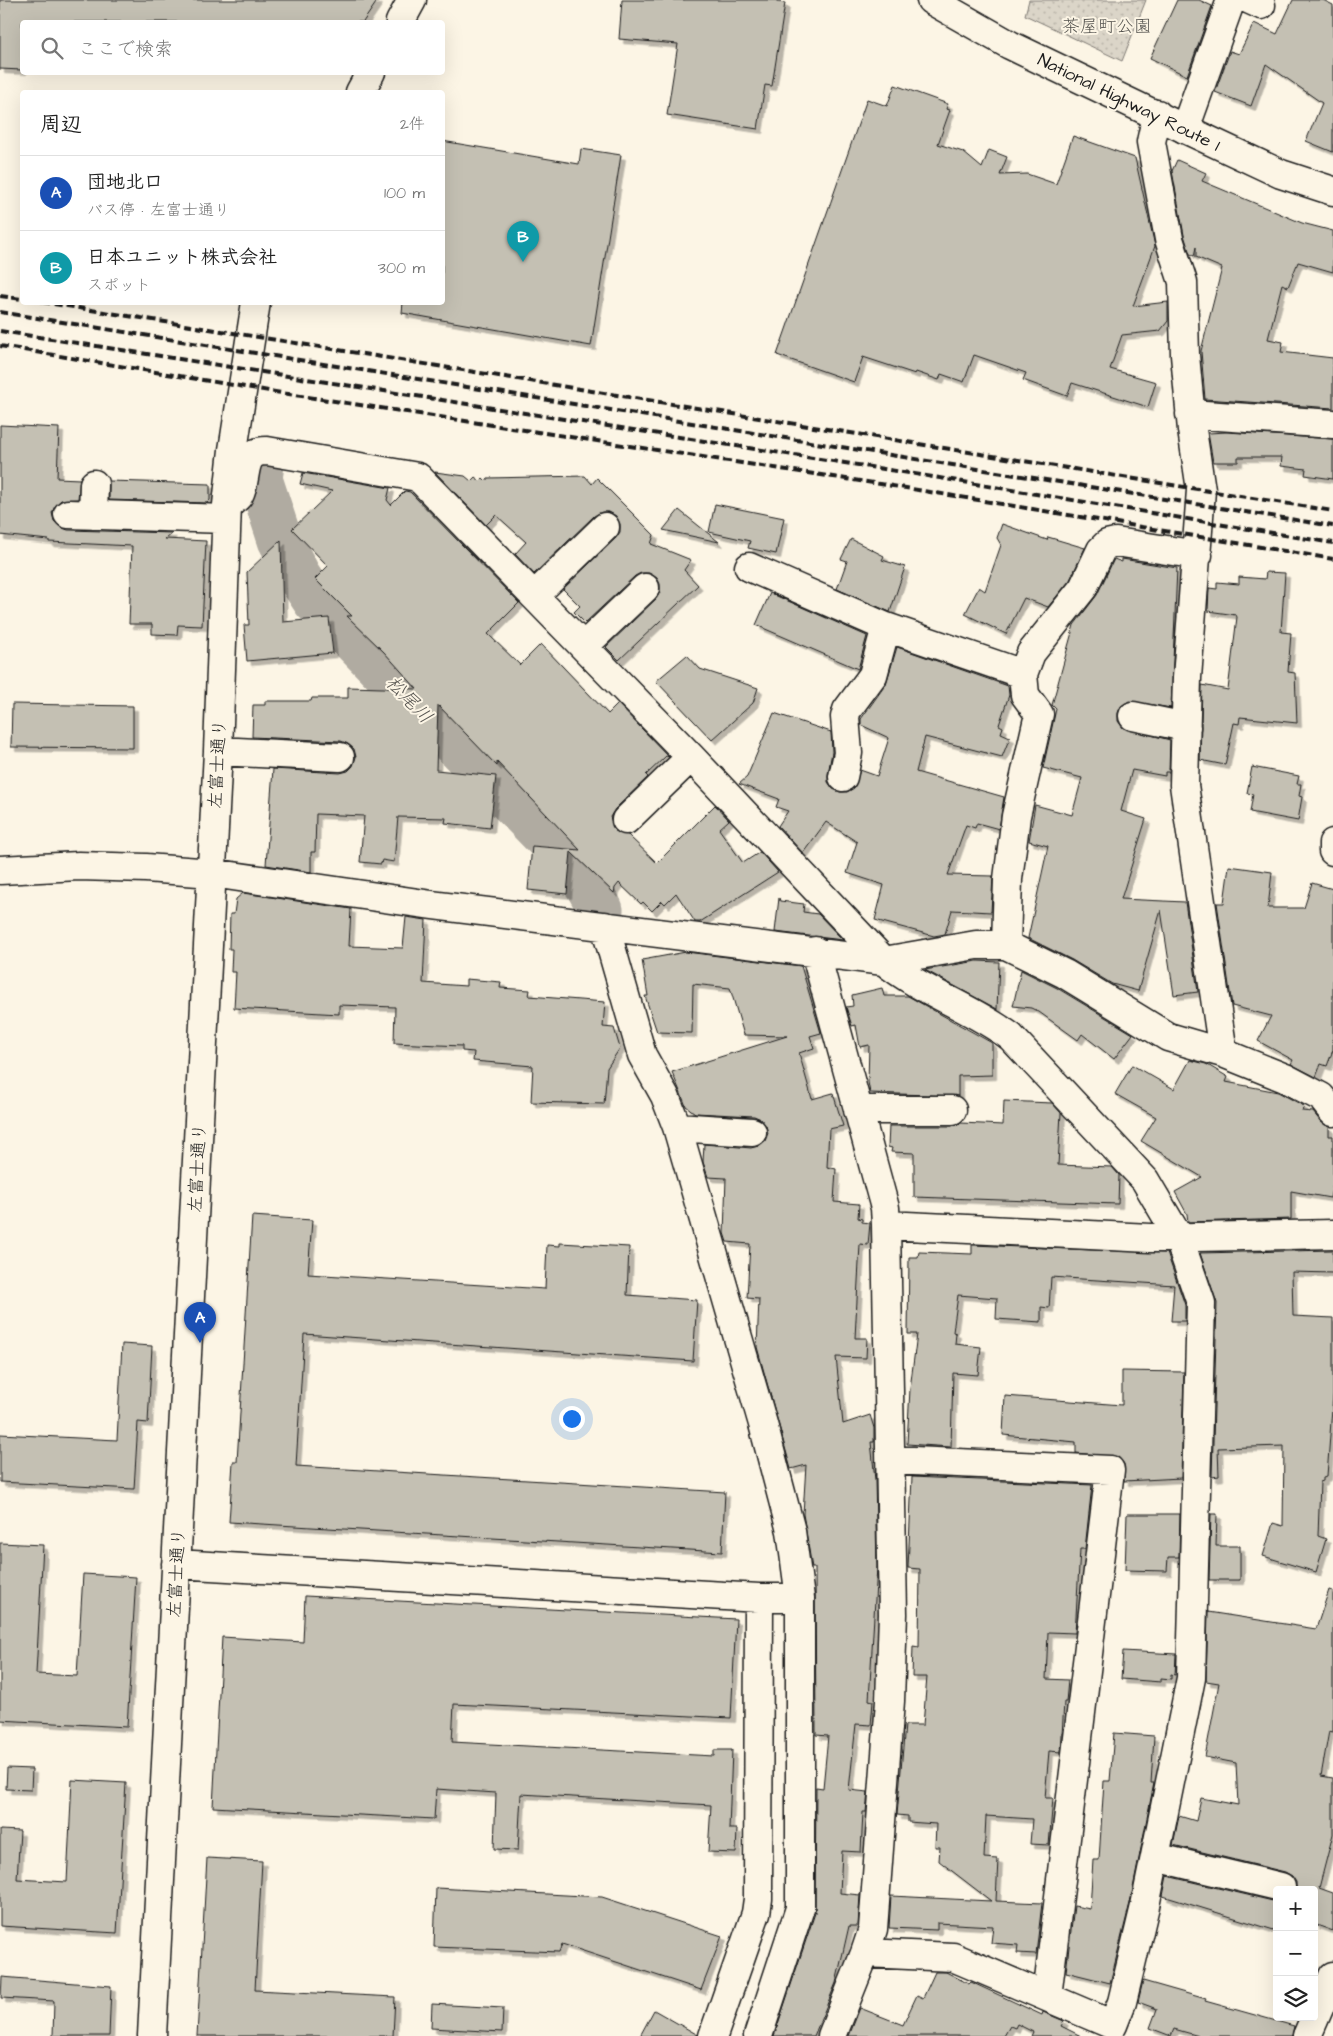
<!DOCTYPE html>
<html lang="ja">
<meta charset="utf-8">
<style>
:root{--surface:#fff;--page:#f6f6f6;--text:#222;--muted:#767676;--line:#e0e0e0;--accent:#111827}
body{margin:0;font-family:"Architects Daughter","Klee One",sans-serif;background:var(--page);color:var(--text)}
.controls{position:absolute;right:15px;bottom:15px;display:grid;overflow:hidden;border-radius:5px;box-shadow:0 5px 20px #0002}
.controls button{width:45px;height:45px;display:grid;place-items:center;padding:0;border:0;border-bottom:1px solid var(--line);background:var(--surface);color:var(--text);font:25px sans-serif}
.you{position:absolute;left:571px;top:1418px;width:18px;height:18px;margin:-12px;border:4px solid #fff;border-radius:50%;background:#1a73e8;box-shadow:0 0 0 8px #1a73e833}
.badge{display:grid;place-items:center;width:32px;height:32px;border-radius:50%;background:var(--accent);color:#fff;font-size:16px;font-weight:700}
.pin{position:absolute;translate:-50% -41px;filter:drop-shadow(0 1px 2px #0008)}
.pin::after{content:'';position:absolute;top:26px;width:18px;height:15px;background:inherit;clip-path:polygon(0 0,100% 0,50% 100%)}
.list{margin:0;padding:0;list-style:none}
h2{display:flex;justify-content:space-between;align-items:center;height:65px;margin:0;padding:0 20px;font-size:21px}
h2 small{font-size:16px;font-weight:400;color:var(--muted)}
.list li{display:grid;grid-template-columns:32px 1fr auto;gap:15px;align-items:center;box-sizing:border-box;height:75px;padding:0 20px;border-top:1px solid var(--line)}
.list b{display:block;font-size:19px;white-space:nowrap}
.list p{margin:0;font-size:16px;white-space:nowrap;color:var(--muted)}
.list em{font-size:16px;font-style:normal;color:var(--muted)}
.icon{flex:none;width:28px;height:28px;fill:none;stroke:currentColor;stroke-width:2;stroke-linecap:round;stroke-linejoin:round}
.map{position:relative;flex:none;width:1333px;height:2036px;overflow:hidden}
.search{position:absolute;background:var(--surface);box-shadow:0 5px 20px #0002;left:20px;top:20px;width:425px;height:55px;display:flex;align-items:center;gap:12px;box-sizing:border-box;padding:0 18px;border-radius:5px;color:var(--muted);font-size:19px}
.panel{position:absolute;background:var(--surface);box-shadow:0 5px 20px #0002;left:20px;top:90px;width:425px;height:215px;border-radius:5px}
.map>svg:first-child{display:block}
</style>
<div class="map">
<svg width="1333" height="2036" viewBox="0 0 1333 2036">
<defs>
<pattern id="green-dots" width="8" height="8" patternUnits="userSpaceOnUse" patternTransform="scale(1.25)"><rect width="8" height="8" fill="#dbd5c8"/><path d="M2 2h.1M6 6h.1" fill="none" stroke="#bbb6ab" stroke-width="1.8" stroke-linecap="round"/></pattern>
<filter id="shadow"><feDropShadow dx="4.5" dy="4.5" stdDeviation="0" flood-color="#0004"/></filter>
</defs>
<rect width="100%" height="100%" fill="#fcf5e5"/>
<filter id="ink" filterUnits="userSpaceOnUse"><feTurbulence type="fractalNoise" baseFrequency=".02" numOctaves="2"/><feDisplacementMap in="SourceGraphic" scale="10" xChannelSelector="R" yChannelSelector="G"/><feConvolveMatrix kernelMatrix="1 2 1 2 8 2 1 2 1" color-interpolation-filters="sRGB"/></filter>
<g filter="url(#ink)">
<path fill="url(#green-dots)" stroke="#7c7872" d="M1029,0h117l-24,61 -97,-46z"/>
<g fill="none" stroke-linecap="round" stroke-linejoin="round">
<path stroke="#b0aba1" stroke-width="45" d="M262,464l-2,15 20,61 18,35 17,26 247,253 25,31 14,25"/>
</g>
<path fill="#c4c0b3" stroke="#1c1c1c" filter="url(#shadow)" d="M0,0h378l-15,22h-341v48l-22,-1z
M622,0h156l-1,2 8,1 -13,83 -7,-1 -7,44 -91,-14 11,-71 -59,-5z
M1177,0h22l13,6 -25,70 -37,-18z
M1293,0h30l10,5v147l-27,-11 16,-38 -56,-39 -15,42 -36,-14 15,-41 9,3 15,-31 23,11z
M895,85l53,19 -2,5 4,1 -12,34 25,8 19,16 7,-18 18,7 -7,18 27,-1 29,10 17,-48 62,22 20,88 -22,60 35,-4v19l-8,10 -38,4 -12,34 46,13 -8,25 -76,-24 -5,13 -44,-16 3,-7 -52,-18 -10,27 -23,-8 -2,6 -23,-8 -1,2 -52,-17 -9,25 -77,-27 90,-256 20,7z
M442,141l137,23 2,-15 40,6 -30,191 -189,-33 1,-11h39z
M1177,160l29,13 -4,8 100,42 31,8v41l-35,-10 -10,25 -6,-3 -14,55 15,3 -2,10 52,6v50l-128,-9 -4,-48 21,-83 -26,-11v-10l-2,9 -4,-2 -6,-19 -12,-64z
M0,425l59,3 -2,50 23,1 -2,20 -17,1 -6,6 -3,7 2,8 6,6 8,3 104,3 -7,6 41,2 -4,85 -24,-1 -1,10 -25,-1v-10h-23l3,-78 -83,-4v-2l-49,-5z
M1227,432l106,7v40l-28,-4 1,-6 -25,-3 1,-9h-44v5h-25l-5,-29z
M435,472l30,4 6,5 4,-4 5,4 3,-3 3,3 2,-3 97,-2 7,8 5,-6 57,57 -3,9 40,16 -7,10 14,15 -79,75 -13,-13 50,-48 4,-7v-8l-3,-6 -8,-5h-8l-6,3 -50,47 -11,-11 6,-6 -17,-17 53,-51 4,-6v-8l-4,-8 -7,-4h-7l-8,4 -60,58 -19,-20 11,-12 -30,-27 -10,10z
M303,473l87,15 -3,12 4,5 14,-14 5,1 109,111 -31,31 32,31 21,-21 67,70 10,-10 51,53 -3,-1 -20,19 2,2 -33,32 -5,8 5,14 13,4 29,28 58,-58 14,15 -10,9 24,34 17,-11 18,20 -78,50h-5l-19,-29 -11,11 -3,-3 -10,10 -9,-9 -2,2 -22,-21 -4,5 -1,5 -43,-41 -4,42 -39,-4 4,-44 48,4 -83,-88v4l-59,-61 -2,65 60,6 -6,52 -45,-5 1,-5 -48,-1 -4,45 -12,-2 -1,4 -21,-2 4,-46 -48,-2 -1,38h-4v20l-45,-7 7,-96 67,4 8,-2 5,-5 3,-9 -2,-8 -6,-5 -7,-3 -89,-4 1,-32h12v-4h46l1,-3h36v-11l69,2 -33,-37 -37,-36h5l-37,-37 13,-13 -36,-37 40,-38 -32,-7z
M109,481l101,3v16l-3,3 -98,-3z
M715,504l69,14 -8,36 -28,-6 2,-7 -41,-9z
M679,510l40,32 -56,-12z
M1002,524l45,16 1,-3 37,11 -15,32 -22,27 -24,-9 -18,36 -41,-20 14,-27 6,4 16,-46 -4,-7z
M851,539l33,17 -2,4 23,7 -15,45 -53,-23 10,-28 -6,-2z
M281,540l2,82 46,-4 4,35 -86,8 -3,-36h5l-2,-53z
M1114,559l8,3v-3l55,9 -6,140 -42,-7 -8,5 -3,7v8l5,7 47,12 -1,32h-4v4l-33,-6 -11,41 25,8 -25,80 64,3 13,90 -24,3 -13,-85 -23,81 -26,-7 -40,-24 -44,-22 20,-92 -19,-5 6,-36 37,10 10,-37 -39,-10 13,-59 -4,-4 22,-80 23,-30z
M1266,572l19,1 -4,59 10,1 -3,39 7,1 2,50 -57,-6 -1,7 -5,-1 -9,42 -25,-5 2,-75 26,5 9,-73 -1,-2 -28,-4 1,-23 8,1v-7l22,2v-7l26,2z
M770,593l97,43 -9,33 -102,-44z
M897,647l111,39 1,9 -10,30 4,2 -2,6 9,4 -8,20 -77,-20 -9,35 88,25 -5,32 -22,-6 -2,5 -9,-3 -18,50 45,1 -2,36 -39,-2 -7,24 -11,2 -59,-16 9,-35 -37,-12 10,-31 -31,-20 -23,31 -25,-27 10,-15 -12,-4 3,-8 -40,-15 8,-7 27,-64 57,19 1,20 -4,22v8l5,7 7,3h7l7,-4 6,-18 17,6 12,-38 -28,-13v-6l25,-35z
M687,655l13,14 58,19 -5,15 -41,37 -56,-59z
M12,704l121,2v42l-122,-1z
M1252,767l47,9 -2,8h4l-2,12 3,1 -4,24 -48,-9 3,-18 -6,-1z
M1229,866l43,6 -4,36h36l8,-25 21,6v161l-6,16 -6,-2 -5,13 -25,-13 2,-4 -35,-19 13,-25 -39,-10 -15,-103h7z
M243,893l108,16 -2,37 54,2 3,-31 20,3 -3,63 43,3v-7l35,3 -1,6 30,2 -1,6 76,6 -2,25 11,1 6,20 -13,20 -3,36 -73,-2 2,-36 -60,-5 1,-9 -12,-1v-5l-68,-3 1,-36 -56,-2v9l-105,-6 2,-36h-5l1,-23h-3l1,-35h4l2,-15z
M779,898l1,3 24,3 -1,8 15,2 25,26 -68,-8z
M686,952l115,14 20,67 -11,3 4,12 -15,5 13,46 21,-6 10,33 -14,3 -2,38 9,2 -2,33 25,2 -1,14 4,1v3l8,1 -2,22 -8,-1 -5,94h12l-1,20 -30,-1 7,67 27,-9 4,13v14h-3l4,38 2,86 -8,134 4,1 -2,24 -15,-1 -7,66 19,2 -2,20h-3l-2,40 -19,-1 -2,42 20,2 -2,31h-9l-13,57 -22,53h-40l41,-123 1,-126 7,1 5,-52 -12,-1 -1,-167h-3l-9,-54 3,-49 -15,4 -34,-122 2,-48 -12,-1 3,-54 -23,-2 -3,-9 2,-55 -18,-1 -5,-15 1,-18 47,4 7,-2 7,-5 3,-8 -2,-7 -5,-7 -7,-3 -59,-3 -9,-7 -14,-34 115,-36 -43,-1 -14,-47 -37,-4 -1,49 -35,-1 -12,-36h3l-6,-36z
M977,961l22,1 -2,47 -72,-39z
M1021,970l36,18 76,46 -19,25 -32,-25 -4,6 -39,-28 -8,-4 -18,-2z
M882,988l2,8h24l84,47v32l-34,1v20l-88,-3 -2,-11 1,-37 -9,2 -4,-22 -4,1 -6,-19 7,-1 -1,-11z
M1190,1060l16,4 22,13 -2,5 52,10 26,14 -2,5 11,1 8,10 8,5v9h4v48l-3,14 -39,-7v28l-103,3 -1,-8 -12,-22 27,-15 -61,-36 15,-24 -41,-23 17,-29 42,24z
M1004,1101l48,2 9,10 -3,52 54,2 7,8 -1,29 -204,-7v-44l-23,-1 1,-4 -4,-1 1,-21h63l9,-3 42,2z
M252,1216l60,4 -4,54 237,15 2,-44 13,1v-3l69,4 -2,48 70,5 -4,61 -389,-27 -8,132 429,26 -3,60 -493,-30 4,-60h4z
M972,1245l195,8 18,52v16h-14l3,-36 -123,-8 -2,31 -8,-1v15l-45,-3 1,-21 -39,-3 -5,37 3,1 -1,11 26,3 -3,28 -25,-2 -2,74 -44,-3 3,-55 7,-55h-9l1,-77h9l1,-5 53,2z
M1333,1250v23l-41,-1 1,44 40,2v76l-6,82 -4,1v4l-3,1 -2,54 8,3 -10,33 -53,-16 10,-33 10,3 1,-80 -66,2 1,28 -7,1 5,-174 -17,-50z
M122,1344l30,2 -4,77 -10,-1 -4,67 -134,-7v-48l117,6z
M1122,1371l62,1 -3,106 -57,3v-17l-6,-7 -42,-4v-11l-73,-7 2,-39 117,9z
M912,1477l180,8 -7,64h-5l-5,84 -27,-1 -2,47 22,1 -2,22h-2l-3,50 -12,-1 -4,47h8l-4,47 -19,-1 2,-25 -46,-3 -2,42 14,1 -2,42 46,2 -6,51 -19,-1 1,-8 -27,-2 2,-17 -56,-3v7l-48,-2 2,-32 100,5 -52,-40 1,-14h-5l1,-23 -28,-2v-6l-11,-1 8,-90h18l4,-48h-15l1,-31 6,1 1,-78 -12,-1z
M1127,1514h53l-1,43h-11l-1,14 -42,-1z
M1211,1514h6l-1,32h24v34h-31z
M0,1543l43,2 -7,129 41,2 6,-102 53,3 -9,150 -127,-7z
M1329,1590l4,1v141l-4,-1 -8,45 12,2v56l-14,54 14,5v38l-19,-7v-34h-18v-8l-4,-6 -7,-4 -112,-27 6,-29 17,5 5,-23 37,7 -2,-42 -31,-6 14,-74 -13,-2 2,-69 108,17z
M305,1596l431,23 -5,99 -277,-14 -2,38 262,14v-6h18l-3,79h8l-1,24 -28,-1 3,-47 -190,-11 -3,56 -24,-1 2,-56 -60,-4 -2,30 -221,-12 9,-170 81,5z
M1123,1651l53,3 -1,21 -4,-1v5l-10,-1v4l-40,-3z
M1114,1733l40,3 -3,47h3l-24,120 -20,80 -44,-11 8,-66 16,3 3,-49h6l5,-79h6z
M7,1768l25,1 -1,21 -25,-1z
M72,1780l54,3 -9,150 -117,-7v-96l20,1 -3,48 50,3z
M207,1858l55,3 -7,129 140,7 -2,39h-196z
M1167,1876l110,26v29l-114,-35z
M436,1888l166,9 120,39 -21,54 -139,-46 -3,8 -125,-5z
M935,1972h11l23,12 2,-2 71,33 1,-3 21,9 -3,5 20,10h-50l2,-4 -16,-8 -2,4 -5,-2 -6,10h-155l11,-28 43,17 14,-30 6,3z
M2,1977l109,9 -2,50h-56l1,-35 -53,-3z
M1143,1981l63,18 -1,2 89,25 -2,10h-93l-25,-7 -3,7 -21,-8 7,-19 -19,-7z
M432,2004l71,4 -1,24 -71,-4z
M654,2010l44,25v1h-58z"/>
<g fill="none" stroke-linecap="round" stroke-linejoin="round">
<g stroke="#1c1c1c" stroke-width="31">
<path id="minor" d="M1250,0l11,5
M400,22l12,-22
M360,92l11,-20
M1157,114l-6,28 18,97 14,43 2,73 7,75 9,60 -14,188 -3,107 39,268
M1185,129l46,-129
M1190,414l143,10
M227,505c3,-2 10,-6 12,-10 10,-19 0,-44 28,-44l151,26 273,280 193,204c38,31 87,46 127,76l134,143 33,56 23,67 -10,375 -46,228 -23,96 -9,23 -66,-28
M68,514l158,5
M93,515l1,-31
M749,567l137,60 137,47
M535,595l70,-68
M584,646l61,-58
M1133,716l53,11
M218,751l122,6
M843,777l5,-24 -3,-36 2,-7 26,-35 13,-48
M626,820l65,-63
M1333,843v8
M0,870l79,-4 67,2 66,5 220,32 452,56 92,-16h30l59,29 103,63 55,16 62,25 36,19 12,15
M605,926l37,129 23,41 12,31 86,297 28,107 9,67v310l-42,128
M1006,945l2,-66 8,-63 23,-102 -14,-19 -2,-21 8,-21 52,-65 18,-38 6,-6 9,-2 82,13
M815,951l70,257 1,17 7,389 -3,87 -17,228 -8,24 -33,83
M858,1110h94
M677,1127l75,5
M886,1225l264,13 183,-4
M176,1564l583,34h41
M1155,1857l126,30
M865,1953l88,4 94,40 63,-527 -219,-10
M152,2036l66,-1285 9,-246 6,-55 23,-148
M713,2036l43,-123 2,-14 1,-301
M1307,2036l26,-60"/>
</g>
<g stroke="#1c1c1c" stroke-width="31">
<path id="highway" d="M931,0l79,45 175,84 96,45 52,17"/>
</g>
<use href="#minor" stroke="#fcf5e5" stroke-width="28"/>
<use href="#highway" stroke="#fcf5e5" stroke-width="28"/>
<path stroke="#1c1c1c" stroke-width="4" stroke-dasharray="8 4" stroke-linecap="butt" d="M0,296l22,3
M42,302l1291,209
M0,312l1333,214
M0,331l909,142 424,70
M0,346l275,46 631,96 427,71"/>
</g>
</g>
<g text-anchor="middle" stroke-width="4" stroke-linejoin="round" paint-order="stroke">
<g font-size="18" fill="#555450" stroke="#fcf5e5">
<text x="1107" y="32">茶屋町公園</text>
</g>
<g font-size="18" fill="#1c1c1c" stroke="#fcf5e5">
<text transform="translate(1129 102) rotate(26)" y="6">National Highway Route 1</text>
<text transform="translate(217 764) rotate(-87)" y="6">左富士通り</text>
<text transform="translate(197 1168) rotate(-87)" y="6">左富士通り</text>
<text transform="translate(176 1573) rotate(-87)" y="6">左富士通り</text>
</g>
<g font-size="19" font-style="italic" fill="#575551" stroke="#fcf5e5">
<text transform="translate(410 699) rotate(46)" y="7">松尾川</text>
</g>
</g>
</svg>
<div class="controls">
<button>+</button>
<button>−</button>
<button><svg class="icon" aria-label="layers" viewBox="0 0 24 24"><path d="M12 4l9 5-9 5-9-5zM3 14l9 5 9-5"/></svg></button>
</div>
<div class="you"></div>
<div class="pin badge" style="left:200px;top:1343px;background:#1a4fb4">A</div>
<div class="pin badge" style="left:523px;top:262px;background:#0f9aa8">B</div>
<div class="search"><svg class="icon" aria-label="search" viewBox="0 0 24 24"><circle cx="10" cy="10" r="6"/><path d="M15 15l6 6"/></svg>ここで検索</div>
<section class="panel">
<h2>周辺<small>2件</small></h2>
<ul class="list">
<li><span class="badge" style="background:#1a4fb4">A</span><div><b>団地北口</b><p>バス停 · 左富士通り</p></div><em>100 m</em></li>
<li><span class="badge" style="background:#0f9aa8">B</span><div><b>日本ユニット株式会社</b><p>スポット</p></div><em>300 m</em></li>
</ul>
</section>
</div>
